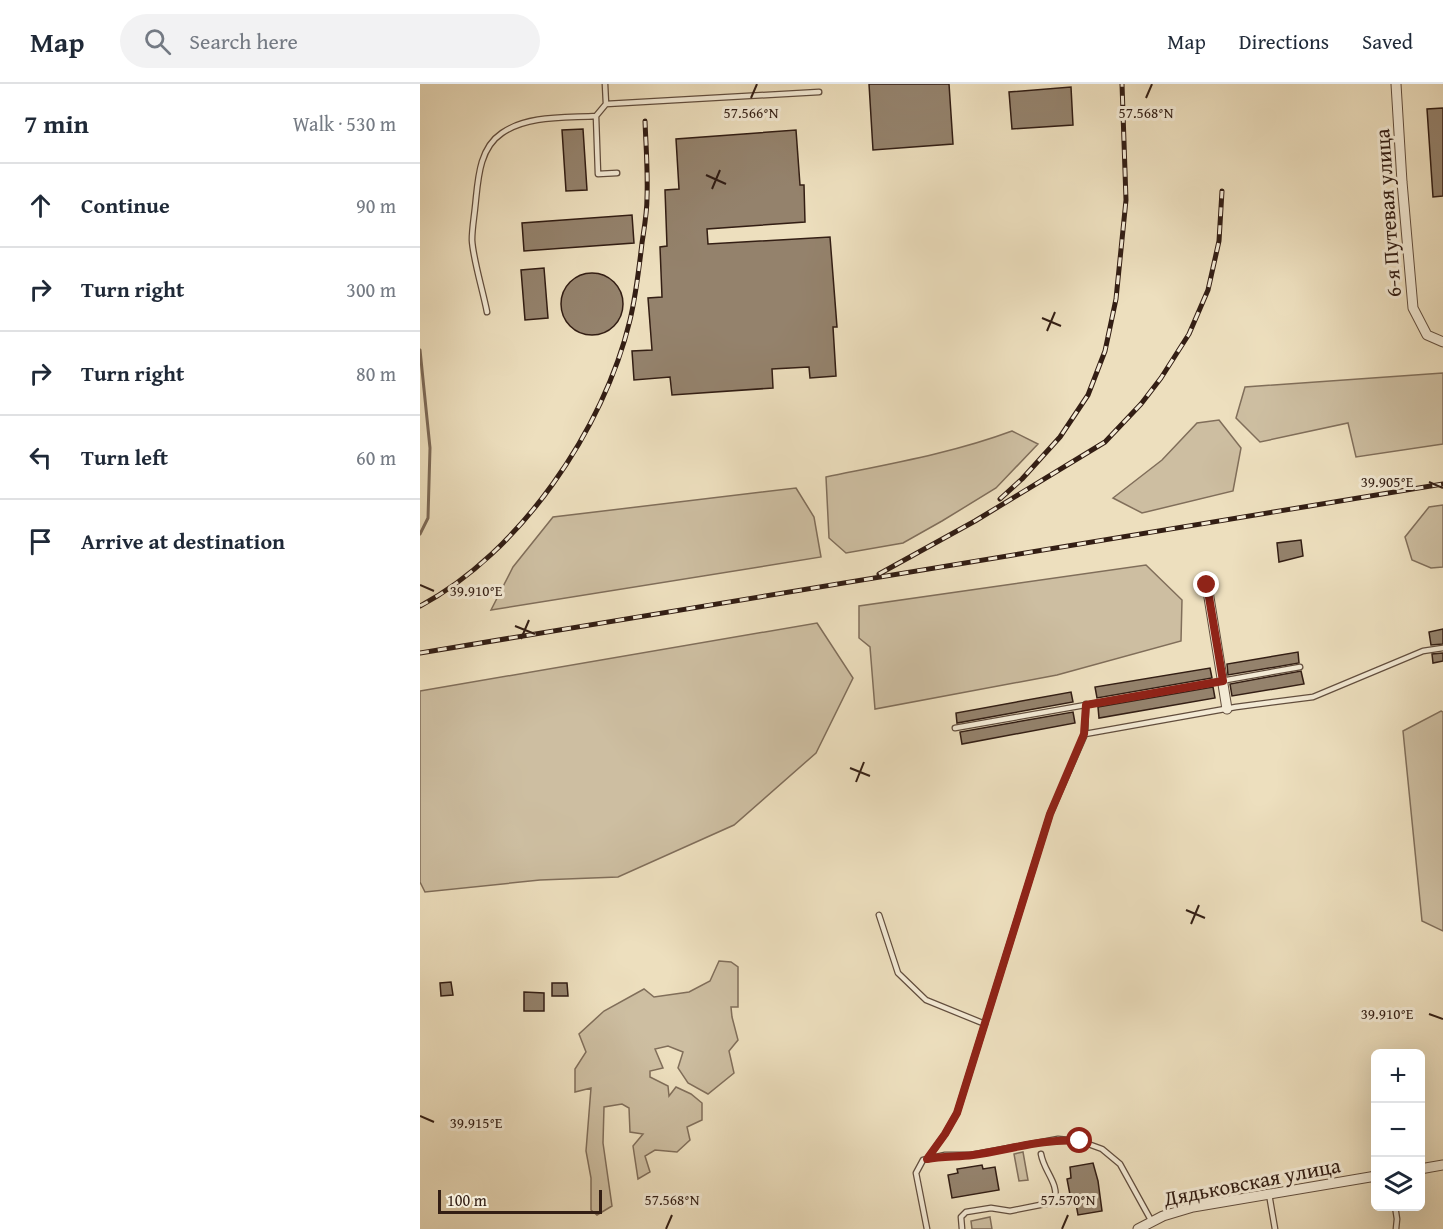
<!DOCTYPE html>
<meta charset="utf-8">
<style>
:root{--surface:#fff;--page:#f2f2f3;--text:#1f2937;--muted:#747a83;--line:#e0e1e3}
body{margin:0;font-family:"Gentium Book Plus",serif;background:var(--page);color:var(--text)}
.controls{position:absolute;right:18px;bottom:18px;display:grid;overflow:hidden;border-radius:9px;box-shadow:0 6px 24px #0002}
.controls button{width:54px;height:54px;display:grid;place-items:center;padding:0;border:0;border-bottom:2px solid var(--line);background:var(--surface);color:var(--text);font:30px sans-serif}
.scale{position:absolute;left:18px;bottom:15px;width:164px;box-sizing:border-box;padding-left:6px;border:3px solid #331e14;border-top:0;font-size:16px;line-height:21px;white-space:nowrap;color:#331e14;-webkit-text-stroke:4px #f3ead5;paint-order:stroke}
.stop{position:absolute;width:18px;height:18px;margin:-14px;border:4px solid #8f2418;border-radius:50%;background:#fff}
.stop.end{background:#8f2418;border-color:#fff;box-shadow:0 2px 6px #0008}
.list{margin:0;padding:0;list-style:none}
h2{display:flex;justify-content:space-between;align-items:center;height:78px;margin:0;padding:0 24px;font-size:26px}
h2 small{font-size:20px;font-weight:400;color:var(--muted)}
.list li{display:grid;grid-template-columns:39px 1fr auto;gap:18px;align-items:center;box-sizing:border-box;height:84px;padding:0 24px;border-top:2px solid var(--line)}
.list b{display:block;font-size:22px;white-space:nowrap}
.list em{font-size:20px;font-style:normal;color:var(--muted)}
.icon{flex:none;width:33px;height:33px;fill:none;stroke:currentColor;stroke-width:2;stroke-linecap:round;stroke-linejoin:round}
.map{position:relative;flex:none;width:1023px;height:1145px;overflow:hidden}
header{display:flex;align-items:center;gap:36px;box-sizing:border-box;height:84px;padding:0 30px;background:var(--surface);border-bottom:2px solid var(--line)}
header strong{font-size:28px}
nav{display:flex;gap:33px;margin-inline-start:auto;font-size:21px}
.search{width:420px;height:54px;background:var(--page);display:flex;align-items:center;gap:15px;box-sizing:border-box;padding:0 21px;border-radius:33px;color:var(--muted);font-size:22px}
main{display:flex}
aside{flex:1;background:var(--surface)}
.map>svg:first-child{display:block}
</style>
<header>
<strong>Map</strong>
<div class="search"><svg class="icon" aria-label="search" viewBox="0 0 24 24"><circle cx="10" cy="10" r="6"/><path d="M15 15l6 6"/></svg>Search here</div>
<nav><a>Map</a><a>Directions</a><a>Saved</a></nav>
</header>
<main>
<aside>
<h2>7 min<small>Walk · 530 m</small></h2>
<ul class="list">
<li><svg class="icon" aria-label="ahead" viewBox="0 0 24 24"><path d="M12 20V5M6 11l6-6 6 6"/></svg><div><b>Continue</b></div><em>90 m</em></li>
<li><svg class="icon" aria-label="right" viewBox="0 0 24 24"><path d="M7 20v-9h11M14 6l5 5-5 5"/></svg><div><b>Turn right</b></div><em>300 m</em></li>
<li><svg class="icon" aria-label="right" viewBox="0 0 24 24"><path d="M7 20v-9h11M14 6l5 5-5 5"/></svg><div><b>Turn right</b></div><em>80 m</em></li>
<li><svg class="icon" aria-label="left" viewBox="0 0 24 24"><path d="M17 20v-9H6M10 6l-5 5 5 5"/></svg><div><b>Turn left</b></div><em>60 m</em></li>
<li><svg class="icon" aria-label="arrive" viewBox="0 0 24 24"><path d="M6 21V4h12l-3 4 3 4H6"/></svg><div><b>Arrive at destination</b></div></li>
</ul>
</aside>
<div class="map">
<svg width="1023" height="1145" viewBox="0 0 1023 1145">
<rect width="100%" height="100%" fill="#eddfbe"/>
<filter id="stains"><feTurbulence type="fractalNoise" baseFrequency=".00333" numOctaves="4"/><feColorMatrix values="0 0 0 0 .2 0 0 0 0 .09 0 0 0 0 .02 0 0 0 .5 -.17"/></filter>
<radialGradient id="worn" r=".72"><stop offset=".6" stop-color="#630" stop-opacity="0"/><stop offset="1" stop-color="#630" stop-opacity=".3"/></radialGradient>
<path fill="#cdbea1" stroke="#806e5a" stroke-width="1.5" d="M1023,289v71l-87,13 -8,-34 -88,19 -24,-24 9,-31z
M799,336l22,28 -8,43 -91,22 -29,-15 49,-38 35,-37z
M592,347l26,13 -42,44 -54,33 -39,22 -57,10 -17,-15 -3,-61c63,-13 127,-24 186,-46z
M376,404l18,29 7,40 -330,53 22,-43 40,-50z
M1023,421v62l-12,1 -19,-8 -7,-23 24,-30z
M726,481l36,35 -1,41 -124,34 -182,34 -5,-62 -11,-9v-32z
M397,539l36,55 -37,75 -82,72 -116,52 -78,3 -115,12 -5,-10v-191z
M1021,627l2,1v219l-21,-10 -19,-190z
M299,877l12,1 7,5v40h-7l1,10 6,23 -9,11 5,22 -26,21 -20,-11 -10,-15 5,-16 -15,-6 -13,3 8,19 -13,3v6l18,9 1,10 7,-9 15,7 11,9v17l-15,7 3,13 -13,12 -22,-2 -10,6 5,16 -12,7 -5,-33 10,-12 -13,-2 -1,-24 -7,-4 -18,3 -1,36 9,63 -15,9 -6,-5v-32l-5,-27 5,-63 -16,4v-23l11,-17 -7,-18 25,-23 40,-22 10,8 35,-5 21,-11z
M603,1068l5,28 -9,1 -5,-27z
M570,1133l2,12h-20l-1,-8z"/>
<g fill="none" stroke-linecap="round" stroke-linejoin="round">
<path stroke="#7d6a57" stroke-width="3" d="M0,266l10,98 -2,70 -8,16"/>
</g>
<path fill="#94826c" stroke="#331e14" stroke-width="1.5" d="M449,0h80l4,60 -80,6z
M651,3l2,38 -61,4 -3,-37z
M1023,24v88l-10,1 -6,-88z
M163,45l4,61 -21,1 -4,-61z
M376,46l4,55h4l1,37 -98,7 1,15 122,-7 7,90h-4l3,49 -26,2 -1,-11 -37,2 1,19 -101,7 -2,-18 -36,3 -2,-29 20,-1 -4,-52 14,-1 -2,-50 7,-1 -2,-56 14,-1 -3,-50z
M212,131l2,28 -110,8 -2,-28z
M124,184l4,50 -23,2 -4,-50z
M141 220a31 31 0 1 1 62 0a31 31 0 1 1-62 0Z
M881,456l2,16 -24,6 -2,-19z
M1023,545v15l-12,1 -2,-13z
M878,568l1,11 -71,12 -1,-11z
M1023,569v8l-10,2 -1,-9z
M790,584l2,10 -115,20 -2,-11z
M881,587l3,13 -72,12 -2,-12z
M793,603l2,11 -116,20 -1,-11z
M651,608l2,10 -116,21 -1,-10z
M653,628l2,11 -113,21 -2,-12z
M31,898l2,13 -12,1 -1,-13z
M132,899h15l1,13h-16z
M104,908l20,1v18h-20z
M673,1079l5,18 4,30 -24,4 -2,-11 -4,1 -5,-26 4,-1 -1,-11z
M562,1081l1,4 12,-2 4,23 -47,8 -4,-23 10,-2 -1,-4z"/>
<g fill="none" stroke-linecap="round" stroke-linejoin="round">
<g stroke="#624e3e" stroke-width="7">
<path id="service" d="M185,0l1,20 213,-12
M186,20l-10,12 2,58 19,-1
M67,228c-4,-21 -14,-53 -15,-72 0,-11 2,-22 3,-32 3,-26 3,-59 27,-75 26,-18 64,-15 94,-17
M535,644l345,-61
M665,650l1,-30
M459,831l19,58 28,27 59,24
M507,1075l18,-25 12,-21 93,-299 35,-80 151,-27 77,-10 110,-46 20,-3
M849,1110l6,35
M975,1122l2,13 -1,10
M507,1145l-11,-56 7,-13 22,-5h26l87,-16 22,2 22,8 18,15 32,58
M542,1145l-1,-12 5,-5 25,-4 19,3 45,-9c4,-20 -11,-30 -14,-48"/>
</g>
<g stroke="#624e3e" stroke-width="11">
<path id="minor" d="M976,0l6,98 11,126 14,27 16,7
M787,501l20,124
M1000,1085l23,-4
M718,1145l25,-13 30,-9 183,-31"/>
</g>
<use href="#service" stroke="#f3ead5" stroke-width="4.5"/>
<use href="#minor" stroke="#f3ead5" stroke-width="9"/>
<g stroke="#331e14" stroke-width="5">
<path id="rail" d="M580,415l22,-20 38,-42 28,-42 17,-44 11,-52 10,-99 -4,-116
M459,490l96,-53 130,-79 36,-38 20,-26 28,-44 19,-44 11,-49 3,-50
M0,522c100,-53 184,-177 210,-286 6,-25 9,-51 12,-77 2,-14 5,-30 5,-45 1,-26 -1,-51 -2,-77
M0,569l1023,-169"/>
</g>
<use href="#rail" stroke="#f3ead5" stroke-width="3" stroke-dasharray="9" stroke-linecap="butt"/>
</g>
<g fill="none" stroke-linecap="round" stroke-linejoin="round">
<path stroke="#8f2418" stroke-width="8" d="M660,1057c-36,-3 -71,9 -107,14 -15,2 -31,1 -46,4l18,-25 12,-21 93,-299 34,-80 2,-29 137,-24 -16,-96"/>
</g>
<path fill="none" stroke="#331e14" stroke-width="2" d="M331,14l6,-14M726,14l6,-14M286,91l20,9M292,105l8,-19M622,234l19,8M627,247l8,-19M1009,398l14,6M0,501l14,6M95,542l20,8M101,555l8,-19M430,684l20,8M436,698l8,-20M766,826l19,8M771,840l8,-19M1009,930l14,5M0,1032l14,6M246,1145l6,-14M642,1145l6,-14"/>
<g text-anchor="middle" stroke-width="6" stroke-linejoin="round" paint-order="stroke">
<g font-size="21" fill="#331e14" stroke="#f3ead5">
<text transform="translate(968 129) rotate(-94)" y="7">6-я Путевая улица</text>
<text transform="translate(832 1098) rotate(-11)" y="7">Дядьковская улица</text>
</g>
</g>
<g font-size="15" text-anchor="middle" fill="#331e14" stroke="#f3ead5" stroke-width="6" stroke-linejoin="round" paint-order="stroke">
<text x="331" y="34">57.566°N</text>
<text x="726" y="34">57.568°N</text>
<text x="967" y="403">39.905°E</text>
<text x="56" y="512">39.910°E</text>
<text x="967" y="935">39.910°E</text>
<text x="56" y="1044">39.915°E</text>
<text x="252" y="1121">57.568°N</text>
<text x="648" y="1121">57.570°N</text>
</g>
<rect width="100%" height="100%" filter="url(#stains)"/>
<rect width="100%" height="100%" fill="url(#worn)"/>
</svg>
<div class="controls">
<button>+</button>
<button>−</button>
<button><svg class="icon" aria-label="layers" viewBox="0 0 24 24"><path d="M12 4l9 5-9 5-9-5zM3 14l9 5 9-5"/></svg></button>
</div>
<div class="scale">100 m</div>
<div class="stop" style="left:660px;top:1057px"></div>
<div class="stop end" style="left:787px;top:501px"></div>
</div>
</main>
